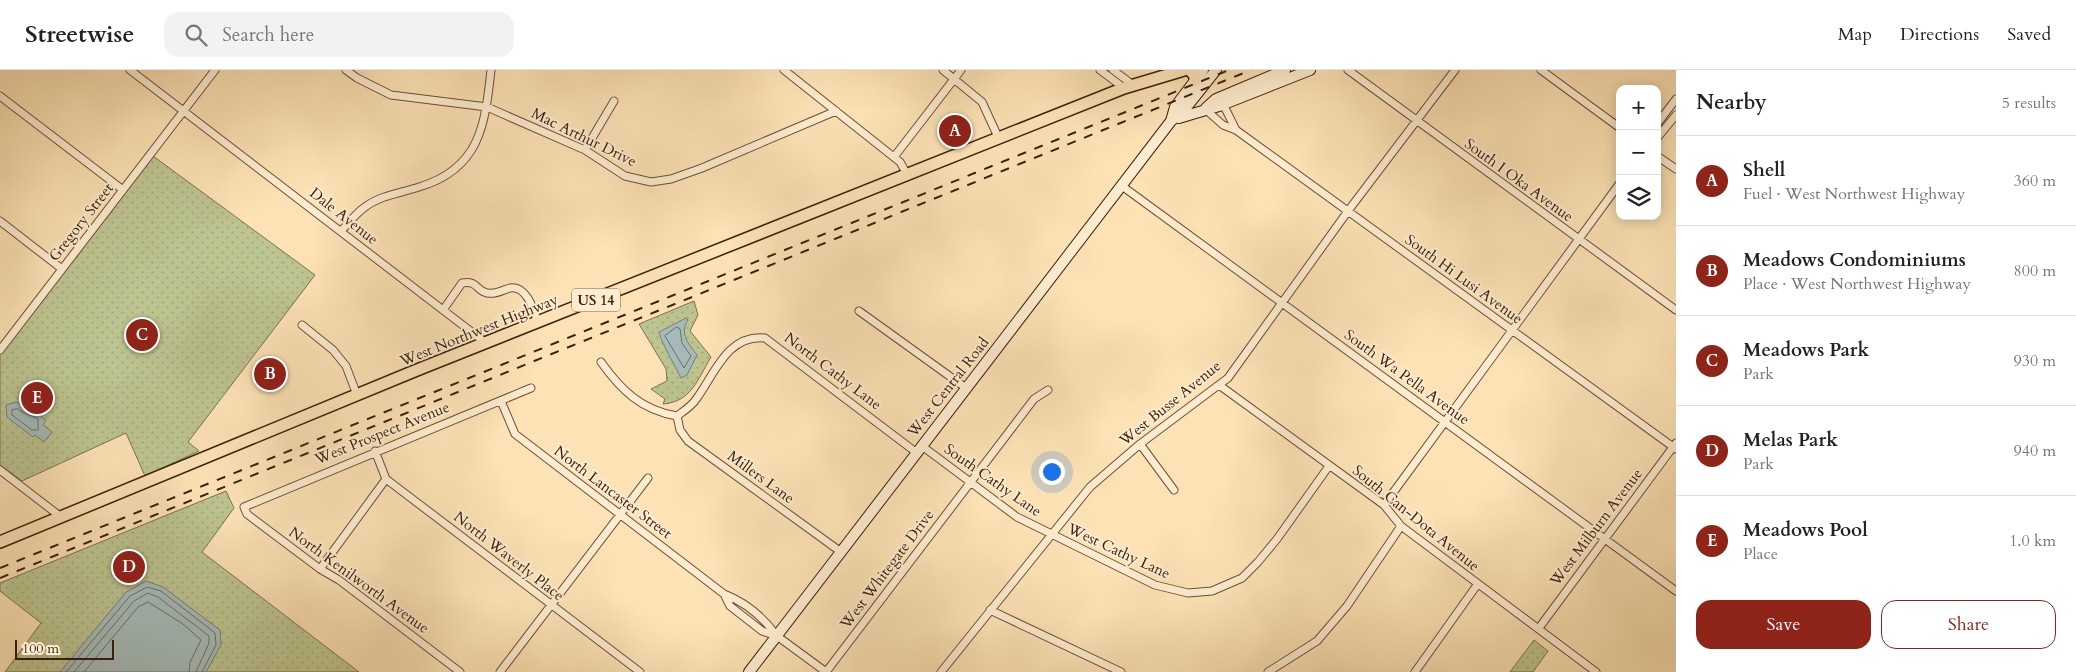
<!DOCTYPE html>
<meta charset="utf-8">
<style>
:root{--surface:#fff;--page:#f2f2f2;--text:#222;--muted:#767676;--line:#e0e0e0;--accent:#8f2418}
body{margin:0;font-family:Cardo,serif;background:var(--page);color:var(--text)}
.controls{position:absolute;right:15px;top:15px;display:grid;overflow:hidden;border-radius:10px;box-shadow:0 2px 12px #0003}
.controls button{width:45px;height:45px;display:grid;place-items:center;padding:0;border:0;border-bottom:1px solid var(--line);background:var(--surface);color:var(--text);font:25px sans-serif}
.scale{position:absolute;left:15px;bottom:12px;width:99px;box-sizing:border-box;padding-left:5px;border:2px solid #3c200d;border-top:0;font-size:14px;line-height:18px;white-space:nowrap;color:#3c200d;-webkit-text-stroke:4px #fdeccf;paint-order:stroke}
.you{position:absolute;left:1051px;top:401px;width:18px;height:18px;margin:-12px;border:4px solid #fff;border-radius:50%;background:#1a73e8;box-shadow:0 0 0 8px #1a73e833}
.badge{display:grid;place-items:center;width:32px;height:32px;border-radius:50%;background:var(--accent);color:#fff;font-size:16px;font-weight:700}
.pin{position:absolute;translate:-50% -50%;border:2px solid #fff;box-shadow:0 1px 5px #0006}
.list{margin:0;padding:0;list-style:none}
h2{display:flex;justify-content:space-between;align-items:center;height:65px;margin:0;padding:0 20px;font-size:21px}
h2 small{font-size:16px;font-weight:400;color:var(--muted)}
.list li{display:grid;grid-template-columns:32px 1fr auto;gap:15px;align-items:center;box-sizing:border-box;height:90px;padding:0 20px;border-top:1px solid var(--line)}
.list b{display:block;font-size:19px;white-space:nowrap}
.list p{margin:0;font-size:16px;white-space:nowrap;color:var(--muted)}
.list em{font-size:16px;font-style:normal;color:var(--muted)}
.actions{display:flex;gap:10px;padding:15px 20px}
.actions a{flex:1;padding:11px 0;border:1px solid var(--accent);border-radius:15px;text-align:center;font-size:18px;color:var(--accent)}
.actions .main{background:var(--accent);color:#fff}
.icon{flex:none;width:28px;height:28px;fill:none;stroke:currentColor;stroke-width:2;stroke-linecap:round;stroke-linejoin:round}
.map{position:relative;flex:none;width:1676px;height:602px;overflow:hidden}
header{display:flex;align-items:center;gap:30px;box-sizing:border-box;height:70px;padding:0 25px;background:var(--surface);border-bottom:1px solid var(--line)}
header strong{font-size:24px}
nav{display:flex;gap:28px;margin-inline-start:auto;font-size:18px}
.search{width:350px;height:45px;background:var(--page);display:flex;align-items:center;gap:12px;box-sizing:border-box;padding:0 18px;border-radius:15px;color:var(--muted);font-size:19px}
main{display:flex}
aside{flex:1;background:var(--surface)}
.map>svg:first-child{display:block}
</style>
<header>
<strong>Streetwise</strong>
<div class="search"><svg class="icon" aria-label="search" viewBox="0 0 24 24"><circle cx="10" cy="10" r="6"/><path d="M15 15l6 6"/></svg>Search here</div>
<nav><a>Map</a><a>Directions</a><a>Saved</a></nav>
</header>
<main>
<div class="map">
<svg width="1676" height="602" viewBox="0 0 1676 602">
<defs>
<pattern id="park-dots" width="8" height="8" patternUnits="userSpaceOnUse" patternTransform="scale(1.25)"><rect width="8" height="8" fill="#bcc490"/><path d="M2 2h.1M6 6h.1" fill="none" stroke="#a2a87b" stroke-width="1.8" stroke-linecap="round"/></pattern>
</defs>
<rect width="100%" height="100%" fill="#fce2b5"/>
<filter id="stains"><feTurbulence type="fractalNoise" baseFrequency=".004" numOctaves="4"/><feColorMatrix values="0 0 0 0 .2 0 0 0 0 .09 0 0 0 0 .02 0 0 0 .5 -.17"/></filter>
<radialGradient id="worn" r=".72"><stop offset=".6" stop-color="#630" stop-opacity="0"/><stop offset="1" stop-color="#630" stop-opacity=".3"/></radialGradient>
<path fill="url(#park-dots)" stroke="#7c724e" d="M153,86l162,119 -127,167 11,9 -54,25 -19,-43 -104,48 -22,-16v-110z
M694,231l4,14 -8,16 21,26c-13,22 -20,45 -48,47l2,-5 -14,-10 16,-8 -1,-12 -27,-45z
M226,421l8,17 -32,44 157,120h-354l36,-49 -41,-32v-8z
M1534,570l14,11 -15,21h-23z"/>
<path fill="#a4bbb9" stroke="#7a7d74" d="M686,248l2,2c-9,13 1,25 9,35l-10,20 -6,3c-5,-10 -21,-38 -22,-46z
M17,332l8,6 3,-1 2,5 2,-3 14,11 -3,5 9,7 -8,10 -9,-7 -2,2 -26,-20 -1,-12z
M146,511l17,6 57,43 1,15 -15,27h-146l66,-80z"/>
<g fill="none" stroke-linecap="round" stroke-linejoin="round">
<path stroke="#706e63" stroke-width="1" d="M677,257l3,2 2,14 9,13 -7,12 -19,-32z
M18,339c7,6 14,6 20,10v11h-6l-20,-15v-5z
M66,602l64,-76 17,-9 14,4 54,42 1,12 -14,27
M74,602l60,-71 14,-8 10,4 51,39v7l-13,29
M84,602l54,-65 10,-5 35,22 18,16 -11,22 -1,10"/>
<g stroke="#6c5037" stroke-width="9">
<path id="street" d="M130,0l356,273
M346,0l11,8 34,17 96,12 98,43 40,26 26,6 20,-3 31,-11 134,-57
M784,0l116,92 8,14
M943,0l39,32 17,37
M1100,0l24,18
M1113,0l20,15
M1348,0l328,240
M1541,0l79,58
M0,26l123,94
M1223,34l13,26
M1205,39l18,16 13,5 440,319
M1657,54l19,-25
M1657,68l19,-23
M585,80l29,-49
M1657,86l19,13
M894,87l67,-87
M1122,116l554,405
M0,151l62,48
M341,161c8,-8 15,-18 24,-24 16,-12 36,-14 54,-20 61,-18 66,-62 72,-117
M443,240l19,-27c16,-3 14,8 25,10 9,2 15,-3 23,-5 17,-3 24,23 28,35
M859,241l107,77
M302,255l31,25 13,16 11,29
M0,280l215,-280
M601,292c20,28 40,48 76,54 7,-5 15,-10 20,-18 18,-25 31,-64 68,-60l152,115
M1219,315l165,120 17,21 195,146
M501,331l14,33 209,160c21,8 39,23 53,42
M677,346l3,14 8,11 153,111
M1140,374l34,46
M922,376l95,71 138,68 33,8 24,-2 30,-13 16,-16 19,-23 52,-73
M375,381l11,28 254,193
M0,400l61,47
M1384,435l236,-322
M320,499l66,-90
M724,524l6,12 32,25 15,5 49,36
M990,540l131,62
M1539,558l137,-185
M460,602l-121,-92 -19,-11 -73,-55 -3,-7 287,-119
M500,602l148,-194
M826,602l208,-273 14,-9
M941,602l149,-185 50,-43 88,-66 120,-167 107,-141
M1268,602l49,-31 30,-35 54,-80
M1415,602l62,-87"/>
</g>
<g stroke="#3c200d" stroke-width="12">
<path id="secondary" d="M1206,38l10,-9 69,-29
M1179,48l40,-12 91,-36
M1171,51l4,-14 28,-37
M749,602l422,-551 14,-12 31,-39"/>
</g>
<g stroke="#3c200d" stroke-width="14">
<path id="primary" d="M1190,0l5,6v5
M0,472l417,-172 707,-282 60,-18"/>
</g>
<use href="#street" stroke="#fdeccf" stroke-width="7"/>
<use href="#secondary" stroke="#fdeccf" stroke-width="10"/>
<use href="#primary" stroke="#fce2b5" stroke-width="11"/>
<path stroke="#3c200d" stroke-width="2" stroke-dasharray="9 9" stroke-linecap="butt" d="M0,498l1229,-498
M0,508l1251,-508"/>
</g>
<g text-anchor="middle" stroke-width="4" stroke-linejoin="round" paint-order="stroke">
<rect fill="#fdeccf" stroke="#765d47" stroke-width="1" x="572" y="218.5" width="48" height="23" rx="4"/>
<g font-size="14" font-weight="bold" fill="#3c200d">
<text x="596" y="235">US 14</text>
</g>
<g font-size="15" fill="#3c200d" stroke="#fdeccf">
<text transform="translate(584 67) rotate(26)" y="5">Mac Arthur Drive</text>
<text transform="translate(1519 110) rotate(36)" y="5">South I Oka Avenue</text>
<text transform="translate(344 146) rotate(38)" y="5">Dale Avenue</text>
<text transform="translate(81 152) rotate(-52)" y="5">Gregory Street</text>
<text transform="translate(1464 209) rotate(36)" y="5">South Hi Lusi Avenue</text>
<text transform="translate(479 260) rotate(-22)" y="5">West Northwest Highway</text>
<text transform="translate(833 301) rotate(37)" y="5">North Cathy Lane</text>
<text transform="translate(1407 307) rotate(36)" y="5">South Wa Pella Avenue</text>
<text transform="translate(948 317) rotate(-52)" y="5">West Central Road</text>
<text transform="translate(1170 333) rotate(-39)" y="5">West Busse Avenue</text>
<text transform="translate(382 363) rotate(-22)" y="5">West Prospect Avenue</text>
<text transform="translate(761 407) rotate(36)" y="5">Millers Lane</text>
<text transform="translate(993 410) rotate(35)" y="5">South Cathy Lane</text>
<text transform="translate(613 422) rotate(37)" y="5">North Lancaster Street</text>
<text transform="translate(1416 448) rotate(39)" y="5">South Can-Dota Avenue</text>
<text transform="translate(1596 457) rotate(-53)" y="5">West Milburn Avenue</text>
<text transform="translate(1119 481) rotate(25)" y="5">West Cathy Lane</text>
<text transform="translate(509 486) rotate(38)" y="5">North Waverly Place</text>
<text transform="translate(887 499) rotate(-53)" y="5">West Whitegate Drive</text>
<text transform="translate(359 510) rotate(36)" y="5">North Kenilworth Avenue</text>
</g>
</g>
<rect width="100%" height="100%" filter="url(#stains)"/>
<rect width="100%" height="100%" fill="url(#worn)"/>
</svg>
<div class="controls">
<button>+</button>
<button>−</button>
<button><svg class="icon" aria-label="layers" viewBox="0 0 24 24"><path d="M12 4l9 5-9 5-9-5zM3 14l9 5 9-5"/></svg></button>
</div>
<div class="scale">100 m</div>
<div class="you"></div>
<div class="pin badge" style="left:955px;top:61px">A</div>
<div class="pin badge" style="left:270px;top:304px">B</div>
<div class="pin badge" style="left:142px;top:265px">C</div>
<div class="pin badge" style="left:129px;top:497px">D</div>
<div class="pin badge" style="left:37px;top:328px">E</div>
</div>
<aside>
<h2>Nearby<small>5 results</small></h2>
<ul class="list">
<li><span class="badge">A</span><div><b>Shell</b><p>Fuel · West Northwest Highway</p></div><em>360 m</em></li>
<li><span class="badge">B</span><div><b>Meadows Condominiums</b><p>Place · West Northwest Highway</p></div><em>800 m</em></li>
<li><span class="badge">C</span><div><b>Meadows Park</b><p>Park</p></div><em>930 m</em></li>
<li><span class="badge">D</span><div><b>Melas Park</b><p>Park</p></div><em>940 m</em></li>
<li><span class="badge">E</span><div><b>Meadows Pool</b><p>Place</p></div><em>1.0 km</em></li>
</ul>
<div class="actions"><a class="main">Save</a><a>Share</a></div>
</aside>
</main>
